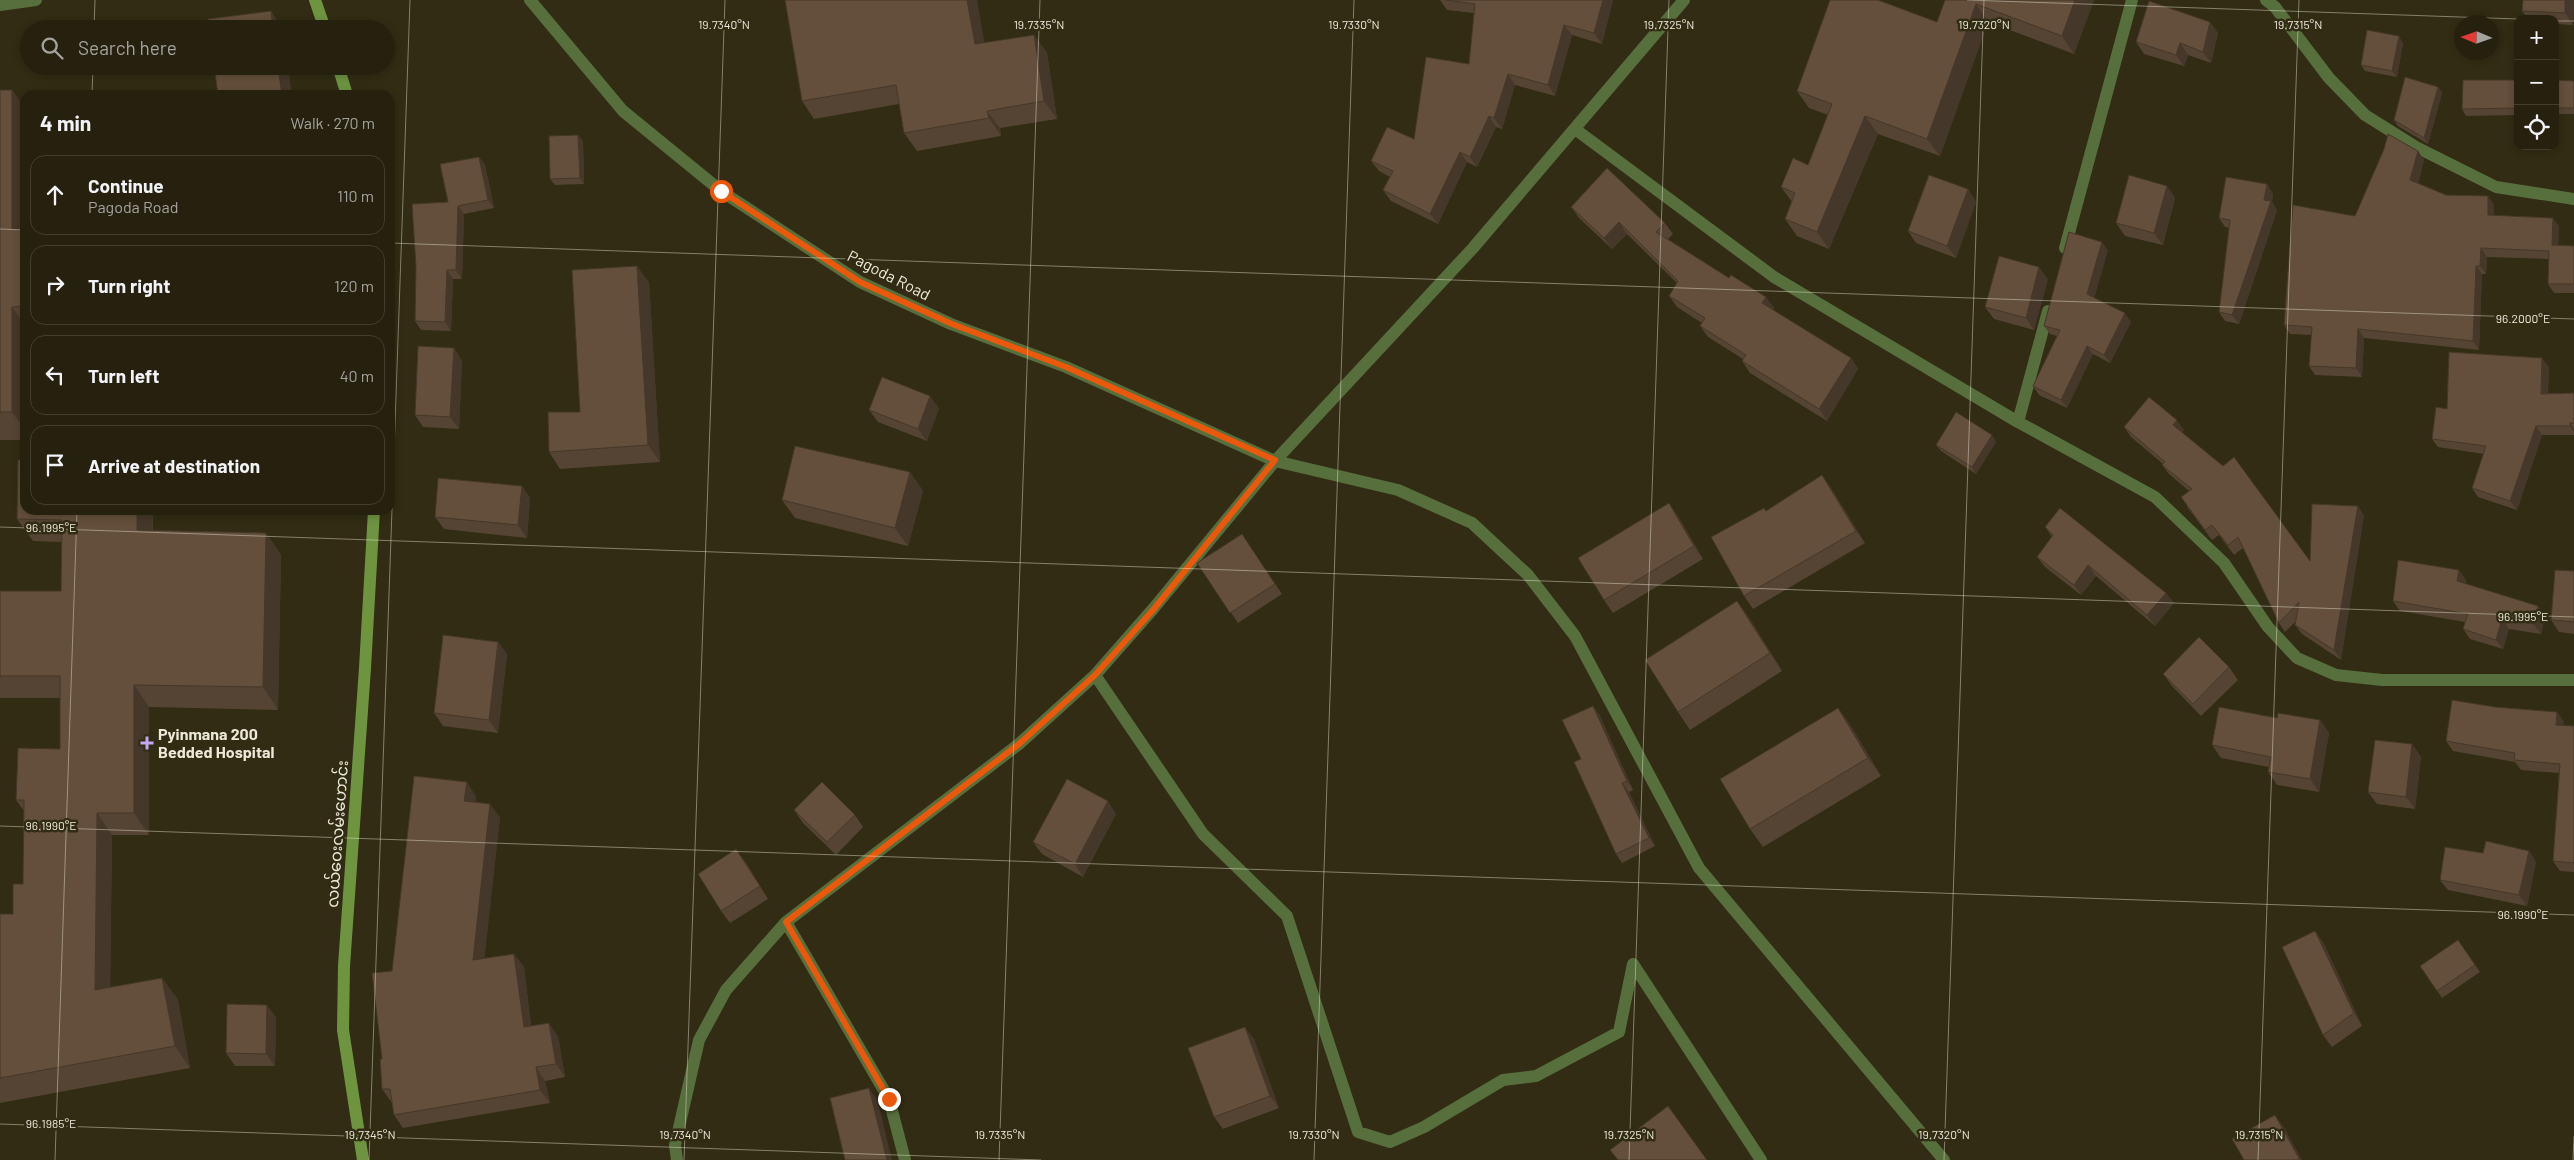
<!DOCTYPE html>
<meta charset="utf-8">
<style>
:root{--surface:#25210e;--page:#2d2917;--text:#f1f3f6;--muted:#a3a39e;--line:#423e2e}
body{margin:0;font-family:Barlow,"Noto Sans Myanmar",sans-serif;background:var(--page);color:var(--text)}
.controls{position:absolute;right:15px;top:15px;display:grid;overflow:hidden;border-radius:10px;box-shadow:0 2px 8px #0003}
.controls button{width:45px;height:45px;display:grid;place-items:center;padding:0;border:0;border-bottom:1px solid var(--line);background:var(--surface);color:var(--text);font:25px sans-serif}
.compass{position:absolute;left:2454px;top:15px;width:45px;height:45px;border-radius:50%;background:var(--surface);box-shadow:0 2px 8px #0003;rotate:272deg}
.stop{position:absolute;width:15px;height:15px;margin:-11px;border:4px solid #ea580c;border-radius:50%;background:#fff}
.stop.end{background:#ea580c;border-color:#fff;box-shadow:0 1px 5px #0008}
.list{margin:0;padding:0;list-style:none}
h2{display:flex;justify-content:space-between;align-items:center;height:65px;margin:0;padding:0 20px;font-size:21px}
h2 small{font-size:16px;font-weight:400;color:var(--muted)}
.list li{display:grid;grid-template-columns:32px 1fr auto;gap:15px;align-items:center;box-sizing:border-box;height:80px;margin:0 10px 10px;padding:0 10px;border:1px solid var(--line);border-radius:15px}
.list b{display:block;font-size:19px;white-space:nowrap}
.list p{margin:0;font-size:16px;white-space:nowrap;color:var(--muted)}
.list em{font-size:16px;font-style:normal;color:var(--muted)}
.icon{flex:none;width:28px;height:28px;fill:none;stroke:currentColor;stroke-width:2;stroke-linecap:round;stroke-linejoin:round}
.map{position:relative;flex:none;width:2574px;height:1160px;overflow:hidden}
.search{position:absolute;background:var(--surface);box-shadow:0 2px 8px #0003;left:20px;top:20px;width:375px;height:55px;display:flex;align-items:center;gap:12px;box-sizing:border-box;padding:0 18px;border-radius:28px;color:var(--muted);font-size:19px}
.panel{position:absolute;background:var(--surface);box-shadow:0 2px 8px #0003;left:20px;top:90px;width:375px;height:425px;border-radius:15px}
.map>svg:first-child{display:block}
</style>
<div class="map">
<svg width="2574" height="1160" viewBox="0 0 2574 1160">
<rect width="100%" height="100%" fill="#312c13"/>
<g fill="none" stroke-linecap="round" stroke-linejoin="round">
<path stroke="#576f3c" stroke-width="12" d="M530,0l93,111 98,80 139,91 91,42 115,43 209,94 123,29 74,33 56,52 47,61 124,232 245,292
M2266,0l9,7 54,71 36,37 51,32 80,40 78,12
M0,5l36,-5
M1575,129l199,148 244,145 137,75 69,66 44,64 29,31 39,17 46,5h192
M2065,248l67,-248
M2018,422l30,-111
M1095,675l108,159 84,82 71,216 32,10 34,-15 79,-47 33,-4 83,-44 14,-68
M1633,964l128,196
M677,1160l-2,-15 24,-105 27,-50 60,-68
M905,1160l-16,-61 -103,-177 233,-178 76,-69 58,-66 122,-148 198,-213 211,-248"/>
<path stroke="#6e9440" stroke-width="12" d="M315,0l10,29
M338,66l9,29
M363,1160l-20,-130 1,-64 21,-298 9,-158"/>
</g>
<path fill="#543" d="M785,0h192l7,43 50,-8 13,18 10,66 -57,9 1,8 -84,15 -13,-18 -5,-29 -85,15 -12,-18z
M1440,0h173l-11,44 -30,-9 -17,61 -40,-11 -13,44 -6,-2 -19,40 -10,-5 -29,62 -47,-23 -8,-11 7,-13 -11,-6 -8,-10 43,-22 55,-75 5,-51 -27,-3z
M1945,0h149l-20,54 -86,-32 -48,134 -62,-22 -49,115 -32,-13 -12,-17 7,-17 -11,-15 27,-22 20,-50 -19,-7 -12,-17 140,-69z
M2574,0l-1,25 -18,-1v-5h-27l-6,-8z
M2210,22l8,11 -7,30 -23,-8 -4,11 -40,-12 -8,-12z
M2403,43l-6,34 -32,-6 -4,-6z
M2518,80v35l-52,1 -4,-7z
M2555,80l19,1v33h-19z
M2438,87l4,6 -14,51 -30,-18 -4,-6z
M0,90h12l13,19v331h-25z
M578,135l5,6 1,43 -29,1 -5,-6z
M2418,151l6,9 -6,23 28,12 42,1 6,9v11l65,10 -1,19 16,1v47h-20l-6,-9 1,-25 -62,-2 -1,17h-4l-3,76 -115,-12 -2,39 -47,-2 -6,-9 3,-31 -22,-1 -6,-9 71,-109z
M479,157l6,8 9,43 -30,6 -2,65h-9l-2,52 -30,-1 -6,-9 33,-119z
M2267,184l6,10 -1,8 5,8 -38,114 -14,-3 -6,-9 10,-84 -4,-1 -6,-9z
M2167,186l8,12 -12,47 -38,-9 -9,-13z
M1968,189l8,13 -20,56 -40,-15 -8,-12z
M1571,207l94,16 8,11 -5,5 61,39 37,19 8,11 -1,2 78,48 7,11 -31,52 -77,-48 -8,-12 1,-2 -35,-22 -8,-11 2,-3 -25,-16 -8,-11 8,-13 -50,-49 -15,15 -33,-31z
M2108,250l-14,48 37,24 -21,41 -17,-9 -26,54 -28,-13 -6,-9 24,-50 -7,-2 -6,-8z
M2048,279l-14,51 -40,-11 -9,-12z
M649,282l11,180 -100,7 -11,-17 31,-40z
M454,348l8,13 -3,68 -36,-2 -8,-12z
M2549,367l-1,26h26v42h-32l-25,75 -39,-13 -6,-9 12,-34 -46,-7 -6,-8 15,-30z
M939,408l-12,33 -49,-19 -9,-12z
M2124,427l60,3 -2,2 128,129 54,-46 -23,145 -39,-26 -7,-9 1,-4 -11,11 -6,-9 -36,-75 -9,7 -15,-20 -7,5 -25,-33 2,-16 -20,-17 -7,-9 1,-1 -32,-27z
M1992,435l4,7 -20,32 -35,-23 -5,-6z
M910,472l13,19 -15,55 -113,-28 -13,-18z
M1822,475l9,13 34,55 -112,66 -9,-13 22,-85z
M522,486l8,12 -3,40 -83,-9 -9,-12z
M25,510h128v21l113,2 15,22 -3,155 -129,-3v128h-37l-2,152 52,-9 16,22 12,68 -190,35v-189h13l10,-30 1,-73 -8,-11 44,-51v-51h-60v-107h61v-49l-28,-1 -16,-22z
M1678,516l25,43 -90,54 -9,-13z
M2045,527l121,66 8,10 -19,23 -59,-50 -15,19 -36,-28 -8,-10 15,-20z
M1242,534l40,60 -44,29 -41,-60z
M2459,570l7,10v4l72,22 7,10 -4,18 -32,-5 -6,20 -33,-10 -7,-10 2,-7 -65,-11 -7,-10z
M2574,571v63l-15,-2 -8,-12z
M1737,601l13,18 32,52 -92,59 -12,-18z
M498,642l9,12 -9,79 -55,-7 -9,-13z
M2229,667l9,13 -37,36 -29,-30 -9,-12z
M2495,707l62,5 7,10v3l10,1v146l-14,-1 -7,-10 6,-88 -38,-3 -6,-8 -62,-11 -7,-10z
M1838,708l13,18 30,50 -118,71 -13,-18z
M1599,714l34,76 -4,2 26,54 -33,17 -6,-9 -35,-95z
M2277,718l43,2 9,13 -10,59 -42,-7 -9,-13 1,-5 -48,-9 -9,-13z
M2412,744l9,13 -6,52 -38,-5 -9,-12z
M476,796l-1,6 25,15 -16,141 30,-4 10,13 7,59 27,10 7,41 -20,4 5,22 -147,25 -9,-13 -2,-12 -10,-14v-30l10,-88z
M794,810l61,5 8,12 -27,28 -33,-32z
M1116,814l-33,63 -41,-23 -9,-12z
M2529,851l7,11 -9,44 -79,-16 -8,-10 43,-27z
M745,861l23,38 -38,24 -9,-12z
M2315,931l9,13 38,82 -30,21 -9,-12z
M2458,940l22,32 -38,26 -22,-32z
M276,1017l-1,49h-40l-9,-13z
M1254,1039l25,69 -56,21 -9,-12z"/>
<path fill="#453729" d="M967,0h10l11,62 -13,-18z
M1603,0h10l-11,44 -8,-11z
M2075,0h19l-20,54 -12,-18z
M2565,0h9l-1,25 -8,-12z
M1976,4l12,18 -48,134 -13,-17z
M271,11l12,18h-10z
M2210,22l8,11 -7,30 -8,-11z
M1564,25l8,10 -17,61 -7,-11z
M1034,35l13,18 10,66 -13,-18z
M2399,36l4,7 -6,34 -5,-6z
M2180,43l8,12 -4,11 -8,-11z
M278,66h10l4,29h-10z
M1508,74l7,11 -13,44 -8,-11z
M2438,87l4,6 -14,51 -4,-6z
M12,90l13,19v139l-13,-19z
M987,111l13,17 1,8 -12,-18z
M1489,116l7,11 -19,40 -7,-10z
M1865,116l13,18 -49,115 -12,-17z
M578,135l5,6 1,43 -4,-6z
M2418,151l6,9 -7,29 -7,-9z
M1460,152l7,10 -29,62 -8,-10z
M479,157l6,8 9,43 -6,-8z
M2267,184l6,10 -1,8 5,8 -38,114 -7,-9 32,-115z
M2167,186l8,12 -12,47 -9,-12z
M1968,189l8,13 -20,56 -9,-12z
M2488,196l6,9v19l-6,-9z
M458,206l6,8 -2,65 -6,-9z
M2553,218l6,8 -1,28 -6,-9z
M1619,222l8,12 -15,15 -8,-11z
M2102,242l6,8 -15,53 -6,-9z
M2481,248l6,9 -1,17 -6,-8z
M637,266l12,16 11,180 -12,-17z
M2476,266l6,8 -3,76 -6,-9z
M2039,267l9,12 -14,51 -8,-12z
M447,270l6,9 -2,52 -6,-9z
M1766,297l8,11 -4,7 -8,-12z
M12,307l13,18v105l-13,-18z
M2125,313l6,9 -21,41 -6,-8z
M2358,329l6,9 -2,39 -6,-9z
M2087,346l6,8 -26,54 -6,-8z
M454,348l8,13 -3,68 -9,-12z
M1851,358l7,11 -31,52 -8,-12z
M2542,358l7,9 -2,35 -6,-8z
M930,396l9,12 -12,33 -9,-12z
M2177,420l7,10 -4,5 -7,-10z
M2570,423l4,7v2l-4,-6z
M2536,426l6,9 -25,75 -7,-9z
M1992,435l4,7 -20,32 -4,-7z
M910,472l13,19 -15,55 -13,-18z
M1822,475l9,13 34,55 -9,-12z
M522,486l8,12 -3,40 -9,-13z
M1669,503l9,13 25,43 -9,-13z
M2358,506l6,9 -23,145 -7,-10z
M137,510h16l-1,42 -15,-22z
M266,533l15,22 -3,155 -15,-23z
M2088,565l8,11 -15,19 -7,-10z
M2459,570l7,10 -2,11 -7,-10z
M2166,593l8,10 -19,23 -8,-11z
M1737,601l13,18 32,52 -12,-18z
M2538,606l7,10 -4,18 -7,-10z
M2502,619l7,10 -6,20 -7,-9z
M498,642l9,12 -9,79 -9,-13z
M134,685l15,22v128l-15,-22z
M1593,706l6,8 34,76 -6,-9z
M1838,708l13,18 30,50 -13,-18z
M2557,712l7,10 -1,13 -7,-10z
M2320,720l9,13 -10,59 -9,-13z
M2412,744l9,13 -6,52 -9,-12z
M467,782l9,14 -2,18 -10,-13z
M1622,783l7,9 26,54 -6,-8z
M1108,801l8,13 -33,63 -8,-13z
M490,804l10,13 -17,156 -10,-13z
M97,813l15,22 -2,177 -15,-22z
M736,849l9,12 23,38 -8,-13z
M2529,851l7,11 -9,44 -8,-11z
M2315,931l9,13 38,82 -8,-13z
M514,954l10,13 9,74 -9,-14z
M162,978l16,22 12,68 -15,-22z
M267,1005l9,12 -1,49 -9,-12z
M549,1023l9,13 7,41 -9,-13z
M1245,1027l9,12 25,69 -9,-12z
M536,1067l9,14 5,22 -10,-13z
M869,1088l9,13 14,59h-5z
M2275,1115l9,12 18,33h-2z"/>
<path fill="#634f3b" stroke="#453729" d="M785,0h182l8,44 59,-9 10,66 -57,10 2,7 -85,15 -8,-48 -94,16z
M1446,0h157l-9,33 -30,-8 -16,60 -40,-11 -14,44 -5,-2 -19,41 -10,-5 -30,62 -47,-24 10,-19 -22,-10 16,-34 27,12 12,-82 43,7 6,-60z
M1830,0h48l59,22 8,-22h130l-13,36 -86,-32 -49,135 -62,-23 -48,116 -32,-13 10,-26 -14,-6 12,-29 15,7 24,-61 -35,-13z
M2523,0h42v13l-43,-2z
M2149,1l61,21 -7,30 -23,-9 -4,12 -40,-13z
M271,11l2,18h-63l-2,-10z
M2367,30l32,6 -7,35 -31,-6z
M214,66h64l4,29h-64z
M2405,77l33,10 -14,51 -30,-18z
M2463,80h55v28l-56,1z
M2555,80l19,1v27h-19z
M0,90h12v139h13v77l-13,1v105h-12z
M2388,134l30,17 -8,29 36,15 42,1v19l65,3 -1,27 22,1v38h-26l1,-33 -68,-3 -1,18h-4l-3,75 -115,-12 -2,39 -47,-2 3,-39 -28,-2 9,-120 62,11 29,-67z
M578,135l2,43 -30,1 -1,-43z
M479,157l9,43 -30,6 -2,64h-9l-2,52 -30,-1 1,-54 -4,-63 36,-2 -8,-38z
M1607,168l58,55 -9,9 73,46 2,-3 35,22 -4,6 89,55 -32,51 -77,-48 4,-6 -46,-29 5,-8 -36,-22 9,-15 -59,-59 -15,16 -33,-31z
M1929,175l39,14 -21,57 -39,-15z
M2129,175l38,11 -13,47 -38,-10z
M2226,177l41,7 -3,16 7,1 -39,114 -13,-3 11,-92 -11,-2z
M2069,232l33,10 -15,52 38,19 -21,42 -17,-9 -26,54 -28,-14 27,-56 -16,-4z
M1999,256l40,11 -13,51 -41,-11z
M637,266l11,179 -99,7 -1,-40h32l-8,-142z
M418,346l36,2 -4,69 -35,-2z
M2449,352l93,6 -1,36 33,-1v30h-4v3h-34l-26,75 -38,-13 14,-42 -54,-7 4,-32 11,2z
M882,377l48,19 -12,33 -49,-19z
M2149,397l28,23 -4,5 50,41 11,-9 76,104 2,-57 46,2 -24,144 -39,-25 4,-23 -20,21 -41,-86 -10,8 -16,-20 -7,5 -24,-33 11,-8 -30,-24 3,-3 -41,-35z
M1956,412l36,23 -20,32 -36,-22z
M795,446l115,26 -15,56 -113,-28z
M18,460h7v50h112v20l129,3 -3,154 -129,-2v128h-37l-2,177 67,-12 13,68 -175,32v-164h13v-30h10l1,-84h-8l2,-52 42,1v-73h-60v-85h61l1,-71 -45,-1z
M1822,475l34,56 -112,65 -33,-59 53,-29 2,3z
M438,478l84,8 -4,39 -83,-8z
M1669,503l25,43 -90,54 -26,-42z
M2060,508l106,85 -19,22 -59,-50 -14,20 -37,-28 16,-22 -8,-8z
M1242,534l33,50 -45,29 -33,-50z
M2398,560l61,10 -2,11 81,25 -4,18 -32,-5 -6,21 -33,-11 5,-15 -75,-13z
M2555,570l19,1v51l-23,-2z
M1737,601l33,52 -92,59 -33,-52z
M443,635l55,7 -9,78 -55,-7z
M2199,637l30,30 -36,37 -30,-30z
M2452,700l43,7 62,5 -1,13 18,1v137l-21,-2 7,-97 -46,-4 1,-7 -69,-12z
M1593,706l34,75 -5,2 27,55 -33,16 -42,-92 7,-3 -19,-39z
M2219,707l58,11 1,-5 42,7 -10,59 -42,-7 3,-15 -59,-12z
M1838,708l30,50 -118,71 -30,-50z
M2375,740l37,4 -6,53 -38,-5z
M414,776l53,6 -3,19 26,3 -17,156 41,-6 10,73 25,-4 7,41 -20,3 4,23 -146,25 -4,-26h-8l-2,-30h2l-10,-86 20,-2z
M1067,779l41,22 -33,63 -42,-22z
M822,782l33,33 -28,27 -33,-32z
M2486,841l43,10 -10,44 -79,-15 5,-33 38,6z
M736,849l24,37 -39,25 -23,-37z
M2315,931l39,82 -31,22 -41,-88z
M2458,940l17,25 -38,26 -17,-25z
M227,1004l40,1 -1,49 -40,-1z
M1245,1027l25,69 -56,21 -26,-69z
M869,1088l18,72h-42l-15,-62z
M1668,1106l39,54h-89l-8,-10z
M2275,1115l25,45h-56l-12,-21z"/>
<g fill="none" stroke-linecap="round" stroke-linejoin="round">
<path stroke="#ea580c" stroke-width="6" d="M721,191l139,91 92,42 114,43 209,93 -122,150 -58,65 -76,69 -233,178 103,177"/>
</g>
<path fill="none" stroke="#ece9da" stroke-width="1" stroke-opacity="0.45" d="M1967,0l551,19M2555,21h19M94,29l1,-29M92,95l1,-29M0,229l25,1M390,243l2184,76M0,527l2574,90M0,826l2574,89M0,1124l1041,36M55,1160l22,-650M369,1160l41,-1160M684,1160l41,-1160M999,1160l41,-1160M1314,1160l40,-1160M1629,1160l40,-1160M1944,1160l40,-1160M2258,1160l41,-1160M2573,1160l1,-24"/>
<path fill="#c4a7f1" stroke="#312c13" stroke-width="2" d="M144.5 735.5h5v5h5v5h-5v5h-5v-5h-5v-5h5z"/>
<g text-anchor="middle" stroke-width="5" stroke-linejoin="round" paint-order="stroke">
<g font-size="16" fill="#ece9da" stroke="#312c13">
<text transform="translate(889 275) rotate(27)" y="6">Pagoda Road</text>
<text transform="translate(337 834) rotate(-86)" y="6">လယ်ဝေးလမ်းဟောင်း</text>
</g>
<g font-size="16" font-weight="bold" fill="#ece9da" stroke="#312c13" text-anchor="start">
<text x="158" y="740">Pyinmana 200<tspan x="158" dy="18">Bedded Hospital</tspan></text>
</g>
</g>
<g font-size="12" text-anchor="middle" fill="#ece9da" stroke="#312c13" stroke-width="5" stroke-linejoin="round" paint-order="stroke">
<text x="724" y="29">19.7340°N</text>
<text x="1039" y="29">19.7335°N</text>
<text x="1354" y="29">19.7330°N</text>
<text x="1669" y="29">19.7325°N</text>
<text x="1984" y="29">19.7320°N</text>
<text x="2298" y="29">19.7315°N</text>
<text x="2523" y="323">96.2000°E</text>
<text x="51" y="532">96.1995°E</text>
<text x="2523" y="621">96.1995°E</text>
<text x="51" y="830">96.1990°E</text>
<text x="2523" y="919">96.1990°E</text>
<text x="51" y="1128">96.1985°E</text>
<text x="370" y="1139">19.7345°N</text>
<text x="685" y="1139">19.7340°N</text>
<text x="1000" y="1139">19.7335°N</text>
<text x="1314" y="1139">19.7330°N</text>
<text x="1629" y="1139">19.7325°N</text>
<text x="1944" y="1139">19.7320°N</text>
<text x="2259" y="1139">19.7315°N</text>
</g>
</svg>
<div class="controls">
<button>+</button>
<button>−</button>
<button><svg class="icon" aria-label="locate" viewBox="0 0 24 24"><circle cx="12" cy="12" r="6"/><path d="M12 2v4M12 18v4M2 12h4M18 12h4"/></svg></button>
</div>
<svg class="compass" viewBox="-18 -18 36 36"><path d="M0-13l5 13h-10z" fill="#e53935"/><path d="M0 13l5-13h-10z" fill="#a3a39e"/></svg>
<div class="stop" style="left:721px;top:191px"></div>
<div class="stop end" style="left:889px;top:1099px"></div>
<div class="search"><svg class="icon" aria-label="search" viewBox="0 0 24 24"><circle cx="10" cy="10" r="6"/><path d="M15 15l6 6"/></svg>Search here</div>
<section class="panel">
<h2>4 min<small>Walk · 270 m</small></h2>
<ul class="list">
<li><svg class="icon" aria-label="ahead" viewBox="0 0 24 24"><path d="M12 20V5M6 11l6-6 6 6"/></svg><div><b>Continue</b><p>Pagoda Road</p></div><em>110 m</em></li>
<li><svg class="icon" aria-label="right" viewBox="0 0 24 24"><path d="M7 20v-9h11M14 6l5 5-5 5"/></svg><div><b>Turn right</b></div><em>120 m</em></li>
<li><svg class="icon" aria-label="left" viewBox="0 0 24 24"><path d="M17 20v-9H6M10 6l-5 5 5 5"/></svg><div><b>Turn left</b></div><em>40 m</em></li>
<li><svg class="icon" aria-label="arrive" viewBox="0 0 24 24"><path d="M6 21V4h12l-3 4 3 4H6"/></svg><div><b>Arrive at destination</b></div></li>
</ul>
</section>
</div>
